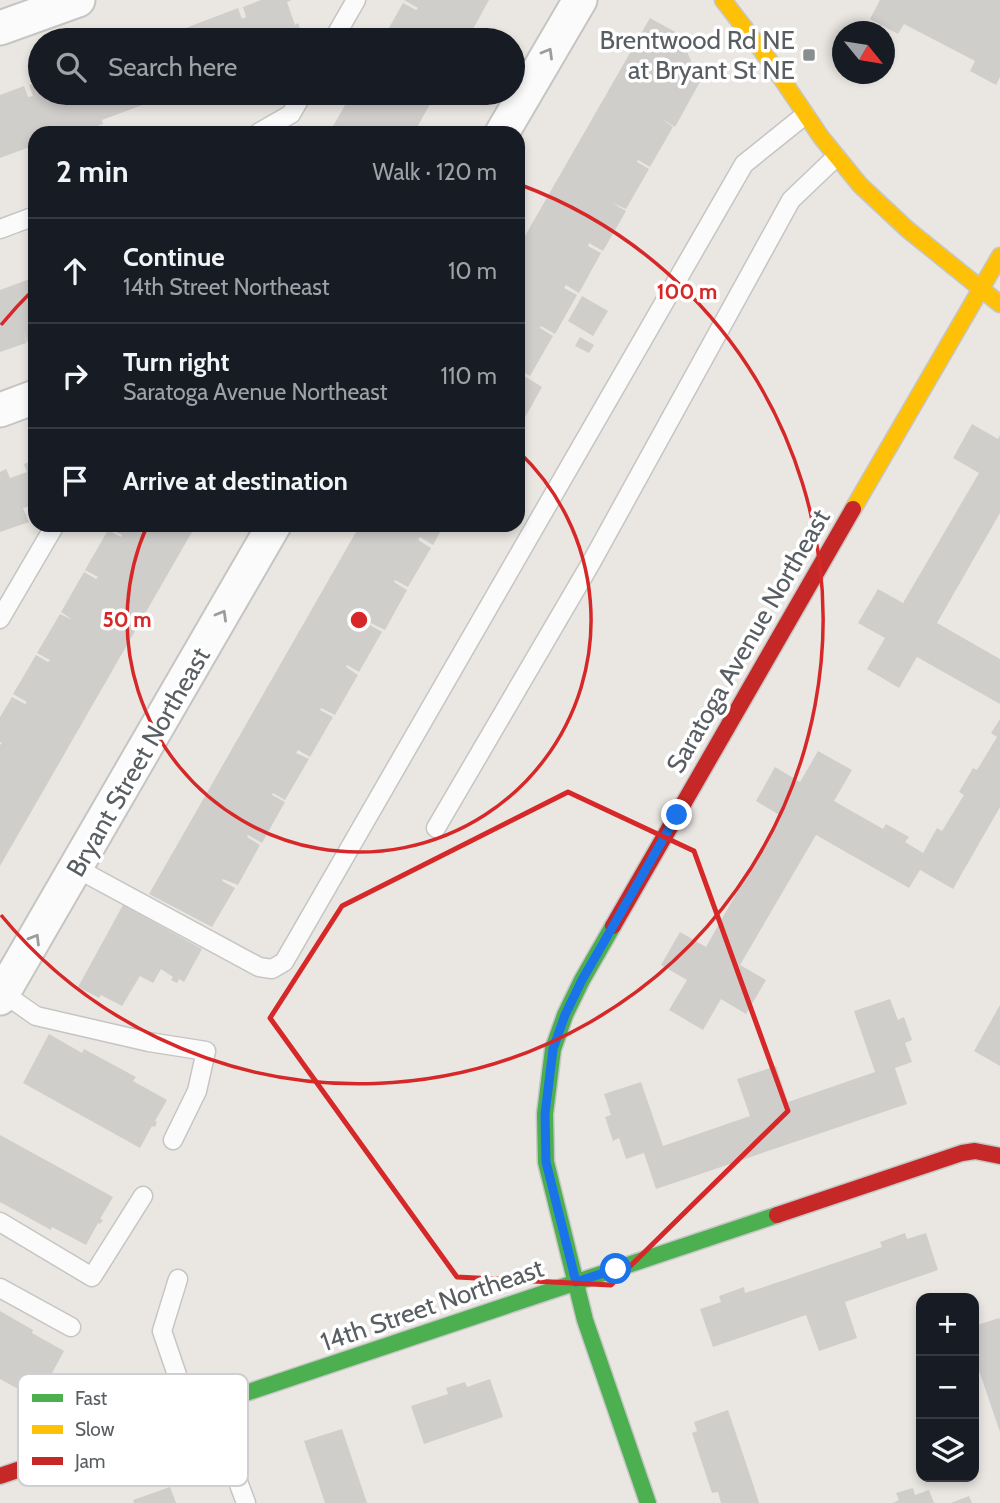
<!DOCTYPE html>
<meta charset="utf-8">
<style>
:root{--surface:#171b24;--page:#20242c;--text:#f1f3f6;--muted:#9ea1a6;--line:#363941}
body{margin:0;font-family:Cabin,sans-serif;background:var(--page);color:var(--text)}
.controls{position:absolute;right:21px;bottom:21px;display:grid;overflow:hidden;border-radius:14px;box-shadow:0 4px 10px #0003}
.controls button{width:63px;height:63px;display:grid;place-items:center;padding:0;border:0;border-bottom:2px solid var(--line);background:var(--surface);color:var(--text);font:35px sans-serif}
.compass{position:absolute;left:832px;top:21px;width:63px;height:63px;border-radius:50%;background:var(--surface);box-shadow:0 4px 10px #0003;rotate:120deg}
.stop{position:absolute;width:21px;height:21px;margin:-16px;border:5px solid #1a73e8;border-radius:50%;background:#fff}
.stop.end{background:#1a73e8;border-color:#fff;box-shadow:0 2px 7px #0008}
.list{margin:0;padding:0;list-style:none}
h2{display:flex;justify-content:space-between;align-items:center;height:91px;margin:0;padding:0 28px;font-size:30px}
h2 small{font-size:23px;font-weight:400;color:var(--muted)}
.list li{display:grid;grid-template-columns:46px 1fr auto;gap:21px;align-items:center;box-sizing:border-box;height:105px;padding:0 28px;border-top:2px solid var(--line)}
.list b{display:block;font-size:26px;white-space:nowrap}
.list p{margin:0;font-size:23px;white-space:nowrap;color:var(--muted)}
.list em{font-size:23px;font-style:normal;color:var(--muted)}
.icon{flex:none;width:38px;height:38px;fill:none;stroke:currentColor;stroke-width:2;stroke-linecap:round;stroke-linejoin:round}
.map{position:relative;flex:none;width:1000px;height:1503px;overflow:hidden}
.search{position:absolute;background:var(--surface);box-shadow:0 4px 10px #0003;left:28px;top:28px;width:497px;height:77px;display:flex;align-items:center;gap:18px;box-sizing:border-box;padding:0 24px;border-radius:38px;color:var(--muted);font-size:26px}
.panel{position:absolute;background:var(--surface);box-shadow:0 4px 10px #0003;left:28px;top:126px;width:497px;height:406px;border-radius:21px}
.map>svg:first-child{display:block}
</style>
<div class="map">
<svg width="1000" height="1503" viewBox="0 0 1000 1503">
<rect width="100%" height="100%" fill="#eae7e2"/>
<path fill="#d0cecb" d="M261,0h31l-5,2 8,23 3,-2 6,17h-122l-4,-9 60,-23 4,11 4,-2 -3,-10z
M404,0h85l-22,40h-85l21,-37 13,7 2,-2z
M880,0h120v77l-4,8 -26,-14 5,-10 -71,-37 -6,10 -28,-15z
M650,18l29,16 4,-1 5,13 -3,1 15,35 -25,45 -13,-8 11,8 -23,40 -12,-7 -1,2 12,7 -23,40 -14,-6 14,8 -23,40 -14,-8 -1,3 13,7 -22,40 -13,-8 -2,3 13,7 -22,39 -14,-8 -1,2 13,8 -23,40 -12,-7v-121z
M173,32l3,8h-24z
M40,81v12h111l2,8 -51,19 1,4 -24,9h-5l-1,-2 -6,2h-32v12l-35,13v-63l24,-9 4,11 5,-1 -4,-11z
M352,93l16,1 68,-1 -22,40h-68l-13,-7z
M35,277v62l-8,3 -3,-11 2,12 -26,9v-62z
M582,296l26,15 -15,25 -25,-15z
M580,337l14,8 -5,8 -14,-7z
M518,372l24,15 -20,36 -4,-2z
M972,424l26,15 2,-4v78l-63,110 63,36v45l-83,-47 -18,31 -32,-19 18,-31 -27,-15 20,-34 25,14 76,-130 -26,-15z
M35,460v37l-2,1 2,7 -12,3 6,14 -29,10v-60l6,-3 4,9 17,-6 -3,-8z
M110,525h86l-196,341v-121l2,-2 -2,-1v-25l12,-20 13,7 2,-2 -14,-8 23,-39 12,7 2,-2 -13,-7 23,-39 13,6 -12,-8 23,-40 12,7 2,-2 -13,-7 23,-40 13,7 1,-2 -13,-7z
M360,525h84l-11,20 -13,-8 -2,3 13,8 -23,39 -13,-7 -1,2 13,8 -22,40 -14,-7 -1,2 12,7 -23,40 -12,-7 -1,2 12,8 -23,40 -14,-7 -1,2 13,7 -23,40 -12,-7 -2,3 13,6 -24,41 -12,-7 -1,2 13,7 -23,41 -14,-8 -1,2 13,8 -22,40 -15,-6 -1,2 13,7 -23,39 -63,-33z
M1000,719v88l-47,82 -33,-19 -11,18 -93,-53 -76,130 26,15 -20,34 -25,-15 -18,31 -34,-20 18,-30 -26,-15 19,-33 26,15 18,-32 57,-99 -25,-15 19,-34 25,15 18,-31 34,19 -18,31 49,28 3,-5 23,13 -4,5 18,11 14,-25 5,3 22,-36 -5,-3 14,-24 4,2 20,-33 -6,-4z
M123,905l79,44 -18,33 -5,-3 -2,4 -6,-3 2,-3 -12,-8 -8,14 -13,-7 -18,30 -21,-11 -2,3 -21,-11z
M890,999l8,21 6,-3 8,23 -7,3 7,19 -17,6 12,36 -251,85 -12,-36 -18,6 -7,-21 -6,3 -8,-24 6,-2 -7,-21 37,-12 22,64 87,-30 -13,-37 39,-13 12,36 87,-30 -21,-61z
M1000,1005v61l-26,-15z
M49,1034l33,19 2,-4 52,28 -3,4 34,19 -12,21 2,1 -2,5 -3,-1 -12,22 -117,-65z
M0,1135l113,62 -13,22 3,1 -3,4 -2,-1 -12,22 -34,-18 -1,3 -51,-28z
M905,1233l2,6 19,-6 12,37 -93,32 12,36 -38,13 -13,-36 -93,32 -13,-38 21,-7 -2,-6 25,-9 1,6 19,-6 118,-40 -2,-5z
M0,1311l33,19 -1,3 32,18 -12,22 3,1 -2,5 -3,-1 -12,22 -38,-21z
M999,1318l1,2v112l-26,-76v-30z
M490,1379l13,38 -79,27 -13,-38 37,-12 -2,-6 19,-6 2,5z
M728,1410l27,80 4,13h-38l-3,-11 -6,1 -20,-60 5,-2 -3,-9z
M342,1429l25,74h-42l-21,-62z
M170,1487l6,16h-42l-1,-3z
M913,1488l2,7 14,-5 5,13h-41l6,-3 -3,-7z
M969,1496l3,7h-21z"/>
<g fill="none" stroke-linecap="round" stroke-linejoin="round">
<g stroke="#c5c5c4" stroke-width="21">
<path id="lane" d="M333,40l23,-40
M258,133l33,-19 12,-21
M0,229l35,-13
M0,619l55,-94
M436,828l155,-265 200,-363 45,-43
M76,868l183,99 13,2 12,-7 460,-798 61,-49
M3,993l33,23 113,26 57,9 -9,40 -24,49
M0,1222l92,55 51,-81
M178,1279l-16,52 28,82
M0,1288l71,39
M210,1407l36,96"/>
</g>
<g stroke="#c5c5c4" stroke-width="37">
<path id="street" d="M0,28l78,-28
M502,133l78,-133
M0,410l35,-13
M0,998l274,-473"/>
</g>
<g stroke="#c6c6c5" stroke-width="19">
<path id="fast" d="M613,926l-31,54 -17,35 -12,34 -8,65 1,48 39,158 63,183
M231,1398l546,-183"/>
</g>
<g stroke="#c6c6c5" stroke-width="19">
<path id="slow" d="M723,0l46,60 52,77 39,48 47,44 93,75
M853,509l147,-253"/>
</g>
<g stroke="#c6c6c5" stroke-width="19">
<path id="jam" d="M613,926l240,-417
M777,1215l185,-62 13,-2 25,5
M0,1476l231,-78"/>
</g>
<use href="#lane" stroke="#fcfbfb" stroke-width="18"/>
<use href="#street" stroke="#fcfbfb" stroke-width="33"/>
<use href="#fast" stroke="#4caf50" stroke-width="16"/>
<use href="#slow" stroke="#ffc107" stroke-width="16"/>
<use href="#jam" stroke="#c62828" stroke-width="16"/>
</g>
<defs><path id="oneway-chevron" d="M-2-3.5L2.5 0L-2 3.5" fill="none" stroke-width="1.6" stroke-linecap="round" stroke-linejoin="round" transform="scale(1.75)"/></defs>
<g stroke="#9a9d9f">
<use href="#oneway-chevron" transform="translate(548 53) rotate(-60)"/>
<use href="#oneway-chevron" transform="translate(222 615) rotate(-60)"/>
<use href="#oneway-chevron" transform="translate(35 939) rotate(-59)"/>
</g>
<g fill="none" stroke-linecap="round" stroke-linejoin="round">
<path stroke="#1a73e8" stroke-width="9" d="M616,1269l-40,13 -30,-120 -1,-48 8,-65 12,-34 17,-35 95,-165"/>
</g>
<path fill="none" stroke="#d62828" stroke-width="5" stroke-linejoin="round" d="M568,792l126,59 94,260 -177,174 -154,-8 -187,-259 72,-112z"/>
<g fill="none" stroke="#d62828" stroke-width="3.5">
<path d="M519 452A232 232 0 1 1 147 526"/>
<path d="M1 325A464 464 0 0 1 34 289M521 185A464 464 0 1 1 1 915"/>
</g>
<rect fill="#8b8e8f" stroke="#fff" stroke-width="2.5" x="802" y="48" width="14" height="14" rx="3.5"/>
<g text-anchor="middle" stroke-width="7" stroke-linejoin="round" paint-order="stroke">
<g font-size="26" fill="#585e62" stroke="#fff" text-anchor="end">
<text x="795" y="49">Brentwood Rd NE<tspan x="795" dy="30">at Bryant St NE</tspan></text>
</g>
<g font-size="26" fill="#585e62" stroke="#fff">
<text transform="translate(748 641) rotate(-60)" y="9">Saratoga Avenue Northeast</text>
<text transform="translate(138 762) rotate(-60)" y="9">Bryant Street Northeast</text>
<text transform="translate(432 1305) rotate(-19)" y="9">14th Street Northeast</text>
</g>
</g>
<rect x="18" y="1374" width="230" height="112" rx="10" fill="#fff" stroke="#cdcfd0" stroke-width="2"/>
<rect x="32" y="1394" width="31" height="8" fill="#4caf50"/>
<rect x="32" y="1425" width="31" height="9" fill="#ffc107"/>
<rect x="32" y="1457" width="31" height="8" fill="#c62828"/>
<g font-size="19" fill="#585e62">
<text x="75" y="1405">Fast</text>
<text x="75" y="1436">Slow</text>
<text x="75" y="1468">Jam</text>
</g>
<circle cx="359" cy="620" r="10" fill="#d62828" stroke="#fff" stroke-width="3.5"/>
<g font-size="21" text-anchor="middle" font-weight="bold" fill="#d62828" stroke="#fff" stroke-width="7" stroke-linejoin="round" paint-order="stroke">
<text x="687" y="299">100 m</text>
<text x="127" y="627">50 m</text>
</g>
</svg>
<div class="controls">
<button>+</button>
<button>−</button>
<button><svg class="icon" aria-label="layers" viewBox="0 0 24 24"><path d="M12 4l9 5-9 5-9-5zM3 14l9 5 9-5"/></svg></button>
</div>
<svg class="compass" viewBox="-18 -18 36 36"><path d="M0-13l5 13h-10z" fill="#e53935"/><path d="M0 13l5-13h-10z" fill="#9ea1a6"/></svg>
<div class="stop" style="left:616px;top:1269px"></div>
<div class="stop end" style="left:677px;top:815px"></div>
<div class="search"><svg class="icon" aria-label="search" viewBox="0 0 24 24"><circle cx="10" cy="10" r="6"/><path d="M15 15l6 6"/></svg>Search here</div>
<section class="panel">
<h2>2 min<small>Walk · 120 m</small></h2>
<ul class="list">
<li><svg class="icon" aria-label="ahead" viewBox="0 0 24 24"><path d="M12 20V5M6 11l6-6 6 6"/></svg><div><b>Continue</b><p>14th Street Northeast</p></div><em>10 m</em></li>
<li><svg class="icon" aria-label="right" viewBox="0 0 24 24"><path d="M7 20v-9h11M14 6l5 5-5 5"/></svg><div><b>Turn right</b><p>Saratoga Avenue Northeast</p></div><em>110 m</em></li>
<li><svg class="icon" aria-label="arrive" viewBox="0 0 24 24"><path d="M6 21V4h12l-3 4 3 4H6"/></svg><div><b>Arrive at destination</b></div></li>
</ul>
</section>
</div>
